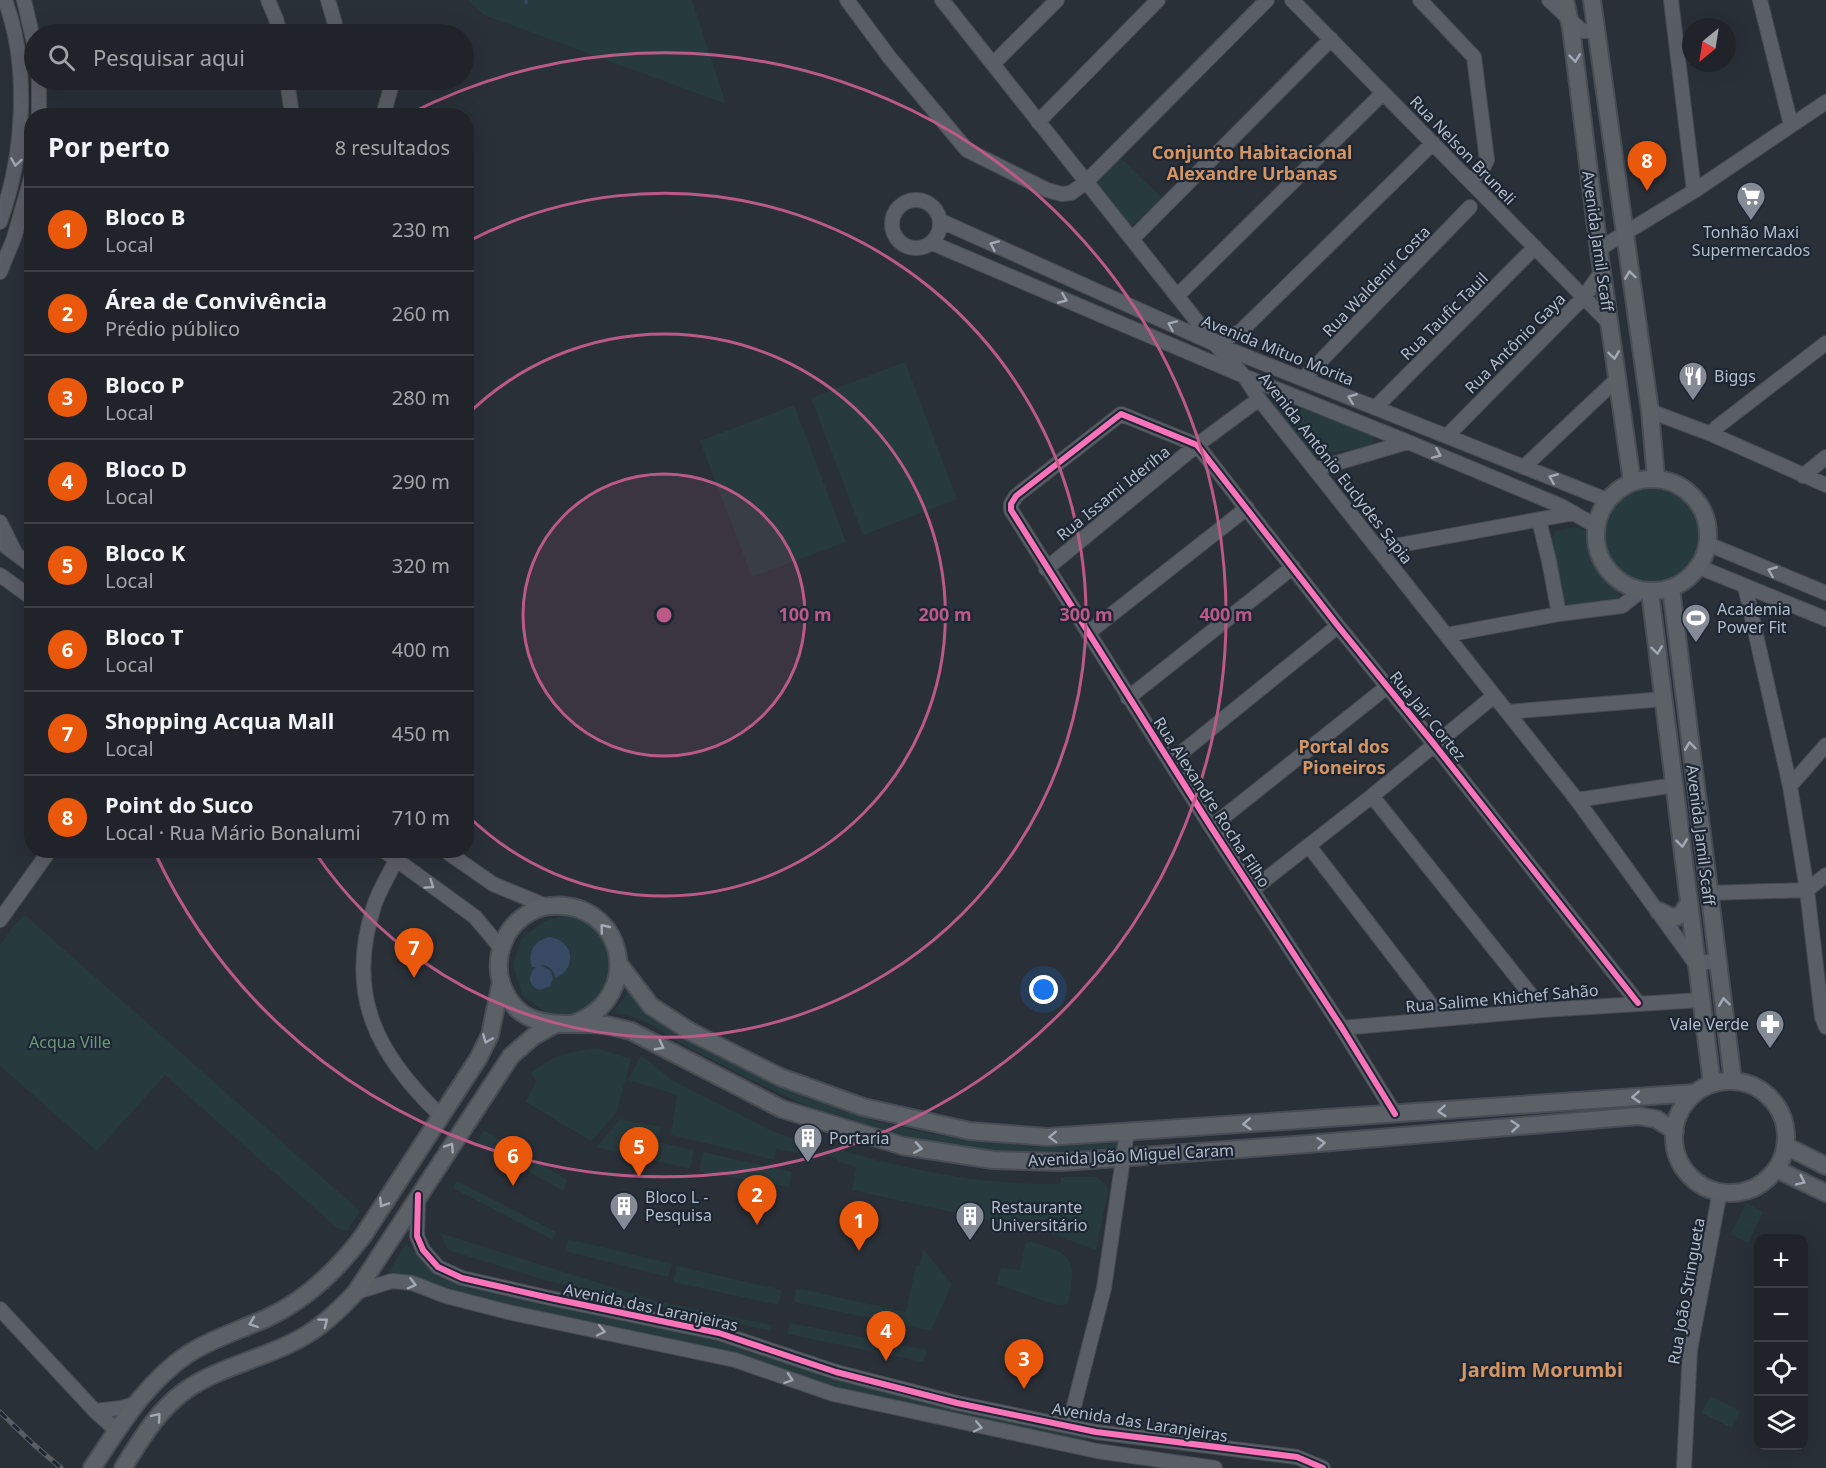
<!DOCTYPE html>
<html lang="pt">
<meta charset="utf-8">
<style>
:root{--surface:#20242a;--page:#2d3036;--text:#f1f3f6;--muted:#a2a4a8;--line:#3d4147;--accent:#ea580c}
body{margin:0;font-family:"Noto Sans",sans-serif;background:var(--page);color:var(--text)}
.controls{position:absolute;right:18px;bottom:18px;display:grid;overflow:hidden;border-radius:12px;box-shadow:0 6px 24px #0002}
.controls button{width:54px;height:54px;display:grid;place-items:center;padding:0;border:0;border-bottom:2px solid var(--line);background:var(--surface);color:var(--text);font:30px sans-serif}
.compass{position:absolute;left:1682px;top:18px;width:54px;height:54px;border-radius:50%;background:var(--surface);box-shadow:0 6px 24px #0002;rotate:210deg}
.you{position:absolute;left:1044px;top:990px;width:21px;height:21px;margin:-15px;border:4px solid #fff;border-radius:50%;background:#1a73e8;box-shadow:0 0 0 9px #1a73e833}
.badge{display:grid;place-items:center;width:39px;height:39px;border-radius:50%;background:var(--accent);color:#fff;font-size:20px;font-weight:700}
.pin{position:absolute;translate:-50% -50px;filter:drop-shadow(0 2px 3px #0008)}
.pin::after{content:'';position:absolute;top:32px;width:21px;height:18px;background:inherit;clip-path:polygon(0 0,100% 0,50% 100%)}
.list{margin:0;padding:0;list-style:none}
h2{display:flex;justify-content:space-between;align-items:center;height:78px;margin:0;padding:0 24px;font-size:26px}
h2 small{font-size:20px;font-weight:400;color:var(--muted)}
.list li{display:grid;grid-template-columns:39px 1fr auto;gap:18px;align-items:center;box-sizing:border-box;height:84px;padding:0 24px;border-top:2px solid var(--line)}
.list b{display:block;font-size:22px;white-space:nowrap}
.list p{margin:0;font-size:20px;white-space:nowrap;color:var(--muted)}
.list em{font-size:20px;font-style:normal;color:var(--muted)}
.icon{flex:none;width:33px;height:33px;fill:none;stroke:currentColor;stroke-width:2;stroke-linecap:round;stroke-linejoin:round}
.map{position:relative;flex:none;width:1826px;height:1468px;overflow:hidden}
.search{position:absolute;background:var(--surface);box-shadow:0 6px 24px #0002;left:24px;top:24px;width:450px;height:66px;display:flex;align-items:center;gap:15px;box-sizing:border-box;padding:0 21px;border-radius:33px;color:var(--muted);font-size:22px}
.panel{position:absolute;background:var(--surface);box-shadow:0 6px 24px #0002;left:24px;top:108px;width:450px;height:750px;border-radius:24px}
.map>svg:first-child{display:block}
</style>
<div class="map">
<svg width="1826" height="1468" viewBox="0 0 1826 1468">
<rect width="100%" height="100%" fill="#2a3038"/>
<path fill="#273a3e" d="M468,0h224l34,104 -242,-89z
M1119,156l43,42 -32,29 -39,-44z
M905,362l52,137 -94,36 -52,-137z
M1280,397l92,37 2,5 -3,7 -59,10 -39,-52z
M794,405l52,137 -94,35 -52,-136z
M1599 532a50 50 0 1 1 100 0a50 50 0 1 1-100 0Z
M1574,527c22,1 17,21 24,37 4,10 13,19 20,27l2,5 -4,5 -50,5 -6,-5 -9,-61 5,-9z
M25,915l335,296 -13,20 -10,-3 -172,-153 -68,76 -97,-85v-121l14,-20z
M567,915c34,5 37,27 48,55l-18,33 -28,14 -12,-1 -12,-4 -23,-17 -9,-30 8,-26 23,-18z
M627,987l140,90 32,16 77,28 56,13 104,13 75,-4h8l-2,9c-123,10 -243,-11 -353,-66 -30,-15 -60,-30 -89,-46 -9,-6 -17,-12 -27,-17 -10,-6 -23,-8 -35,-10l12,-16z
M596,1048l35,11 -15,55 -25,27 -65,-39 10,-21 -5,-8c24,-19 36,-20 65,-25z
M641,1055l31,25 102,52 27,8 -3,13 -22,-4 -2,11 -103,-25 6,-40 -49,-15z
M620,1119l41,8 -3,15 36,8 -4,19 -94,-22z
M484,1130l83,50 -4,11 -86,-49z
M834,1148c73,22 148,37 224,36l3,-1v-6h36l9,8 2,6 -12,59 -41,-15 -203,-45 4,-23 -17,-5 -1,-3 -10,-4z
M703,1152l89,20 -3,15 -90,-15z
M457,1181l99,51 -3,8 -100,-52z
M1746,1203l17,9 -15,31 -17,-9z
M440,1233l216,68 116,24 -1,6 -223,-50 -100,-31z
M568,1239l104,25 -4,13 -103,-26z
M1031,1242c45,12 45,18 37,62l-12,1 -60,-21 5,-16 19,2 5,-26z
M406,1243l30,33 32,12 251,51 110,39 255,56 3,8c-219,-35 -433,-97 -648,-152l-50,-18z
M923,1249l29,35 -21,47 -137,-29 2,-14 110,24 10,-46h3z
M677,1266l105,24 -4,15 -105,-23z
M790,1323l137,27 -3,12 -137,-28z
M1710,1396l30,15 -8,17 -31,-15z"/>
<path fill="#384963" d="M550,937c24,4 28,32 5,41 -1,-9 -7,-13 -15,-13l11,6 2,8 -3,7 -10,4c-12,-4 -13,-15 -4,-23h-4c-5,-16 3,-27 18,-30z"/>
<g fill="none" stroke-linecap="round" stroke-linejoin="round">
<path stroke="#384963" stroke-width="3" d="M526,0v3"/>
<g stroke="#484c53" stroke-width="16">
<path id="minor" d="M24,0l10,43
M268,0l8,19 4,15
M328,0l7,24
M847,0l43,58 77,92 80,40 15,4 9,-1 15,-11 181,-182
M942,0l273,344 29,32 15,23 318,401 118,163 24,-2
M1292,0l318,324
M1420,0l54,57 13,103 -6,12 -12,8
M1549,0l33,31h14
M1671,0l23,191
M1760,0l31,125
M993,64l64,-64
M39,80v36
M287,80l4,28
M383,116l10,-36
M1038,122l120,-122
M892 224a24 24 0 1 1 48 0a24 24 0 1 1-48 0Z
M941,221l274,123 392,156
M0,222c24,-67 30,-154 5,-222
M1132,239l199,-200
M932,243l312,133 164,66 153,64 35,20
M1599,249l95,-58 132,-89
M0,272l14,-34 18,-63
M1177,296l206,-203
M1215,344l26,-13 192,-188
M1304,378l166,-171
M1376,407l159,-160
M1650,411l61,23 115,51
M1711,434l6,-7 109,-84
M1447,436l137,-139 18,-26
M1524,467l93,-88
M1316,469l92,-27
M1803,476l23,-19
M1539,520l10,41 10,53
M0,522l15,30
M0,542l32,24
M1708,544l118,49
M1378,549l196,-36
M1699,567l127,52
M1046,569l151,-124 62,-46
M0,575l32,23
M1745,586l45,200 17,104 15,127 4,10
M1088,633l159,-125
M1446,635l113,-21 63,-8 19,-15
M1128,698l165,-131
M1507,712l157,-13
M1170,762l168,-136
M1790,786l36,-41
M1372,796l171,214
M1577,800l98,-15
M1211,827l177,-141
M1309,846l133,173
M383,850l92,67 26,31
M444,850l49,34 53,22
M396,860c-7,15 -17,30 -22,46 -29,89 3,149 67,210
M1252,890l120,-94 122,-100
M1708,893l99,-3 19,-15
M0,920l50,-70
M1342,1028l201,-18 158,-10
M1395,1114l-53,-86 -131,-201 -200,-317v-6l5,-8 105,-82 76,31 141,181 96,118 204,259
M418,1197l-1,39 6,14 15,17 24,11 88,20 169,35 117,39 121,31 139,29 201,25 26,11
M356,1292l36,-11 20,2 34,13 62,16 227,48 98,34 264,57 118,17
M0,1309l95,102 21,19
M95,1411l26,-3 14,-4
M1069,1426l35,-138 23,-156
M1684,1468l6,-118 30,-159"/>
</g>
<g stroke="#484c55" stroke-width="20">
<path id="major" d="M1565,0l6,28 28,223 33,231
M1592,0l58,411 6,68
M1596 535a56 56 0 1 1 112 0a56 56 0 1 1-112 0Z
M1671,588l62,493
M1650,592l62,492
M1659,911l10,5 8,1 5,-4 7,-10
M619,964l32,42 40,26 89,45 83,30 107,24 77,6 648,-44
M573,1024c74,-27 51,-125 -23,-118 -20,2 -39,17 -46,35 -6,14 -7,30 -2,44 19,50 62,36 102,40 9,1 18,4 27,6l151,78 121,37 90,14 69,2 246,-18 330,-28 18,3 19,12
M1674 1137a56 56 0 1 1 112 0a56 56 0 1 1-112 0Z
M1786,1146l40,20
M1776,1169l50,24
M92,1468c28,-42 53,-85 96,-114 25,-16 52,-24 79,-36 39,-18 70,-48 96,-82l115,-177 12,-24 11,-53
M123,1468c18,-29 35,-58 63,-78 38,-26 87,-33 125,-58 17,-11 31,-25 45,-40l155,-236 23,-20 20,-11"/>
</g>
<use href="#minor" stroke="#5a5e66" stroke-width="14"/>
<use href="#major" stroke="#5c6168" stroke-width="16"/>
<g stroke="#595d64" stroke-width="5">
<path id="rail" d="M0,1412l32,31 29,25"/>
</g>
<use href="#rail" stroke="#1d2633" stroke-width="3" stroke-dasharray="9" stroke-linecap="butt"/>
<g stroke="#1d2633" stroke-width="10">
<path id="cycleway" d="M1395,1114l-53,-86 -131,-201 -200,-317v-6l5,-8 105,-82 76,31 141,181 96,118 204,259
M418,1195l-1,41 6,14 15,17 24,11 88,20 169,35 117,39 121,31 139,29 201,25 26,11"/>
</g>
<use href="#cycleway" stroke="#fb73b8" stroke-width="6"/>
</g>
<defs><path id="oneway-chevron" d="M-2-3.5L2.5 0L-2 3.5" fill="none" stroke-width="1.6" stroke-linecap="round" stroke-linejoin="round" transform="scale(1.5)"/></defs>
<g stroke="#a2aab6">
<use href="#oneway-chevron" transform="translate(1575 58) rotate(83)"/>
<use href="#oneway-chevron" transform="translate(1630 275) rotate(-98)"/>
<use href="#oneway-chevron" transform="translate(1614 355) rotate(82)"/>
<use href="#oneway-chevron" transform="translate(1657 650) rotate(83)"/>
<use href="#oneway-chevron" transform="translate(1690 746) rotate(-97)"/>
<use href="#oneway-chevron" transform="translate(1682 843) rotate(83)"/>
<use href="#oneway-chevron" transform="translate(604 928) rotate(-129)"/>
<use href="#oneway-chevron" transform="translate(1724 1002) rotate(-97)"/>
<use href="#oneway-chevron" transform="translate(487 1039) rotate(112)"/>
<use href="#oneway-chevron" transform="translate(660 1046) rotate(28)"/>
<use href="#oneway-chevron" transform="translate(1636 1097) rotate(177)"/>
<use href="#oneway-chevron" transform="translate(1442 1111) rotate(176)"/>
<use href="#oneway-chevron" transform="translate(1247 1124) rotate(176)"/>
<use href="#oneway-chevron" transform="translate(1515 1126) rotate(-5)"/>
<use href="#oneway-chevron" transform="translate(1053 1137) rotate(178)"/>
<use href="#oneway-chevron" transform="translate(1321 1143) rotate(-5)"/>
<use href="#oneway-chevron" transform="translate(450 1147) rotate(-56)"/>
<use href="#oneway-chevron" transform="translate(918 1148) rotate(9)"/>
<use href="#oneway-chevron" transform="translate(1801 1181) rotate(26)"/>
<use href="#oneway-chevron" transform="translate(383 1203) rotate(123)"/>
<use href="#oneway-chevron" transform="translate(324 1322) rotate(-37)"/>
<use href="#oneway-chevron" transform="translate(253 1323) rotate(159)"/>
<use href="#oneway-chevron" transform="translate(157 1417) rotate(-50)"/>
</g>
<g stroke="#a2a9b5">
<use href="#oneway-chevron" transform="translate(16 162) rotate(99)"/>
<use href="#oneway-chevron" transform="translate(994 245) rotate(-156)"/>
<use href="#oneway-chevron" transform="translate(1063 299) rotate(23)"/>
<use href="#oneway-chevron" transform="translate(1172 325) rotate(-156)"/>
<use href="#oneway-chevron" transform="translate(1352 398) rotate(-158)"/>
<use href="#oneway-chevron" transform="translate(1437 454) rotate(23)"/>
<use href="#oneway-chevron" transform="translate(1553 478) rotate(-158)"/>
<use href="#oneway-chevron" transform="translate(1772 571) rotate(-158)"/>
<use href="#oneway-chevron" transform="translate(430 885) rotate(35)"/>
<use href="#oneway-chevron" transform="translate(412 1284) rotate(14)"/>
<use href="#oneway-chevron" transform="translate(601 1331) rotate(12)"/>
<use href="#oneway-chevron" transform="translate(789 1379) rotate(19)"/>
<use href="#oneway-chevron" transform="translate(978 1427) rotate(12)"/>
</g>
<circle cx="664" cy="615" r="141" fill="#bc5a87" fill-opacity=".12"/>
<g fill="none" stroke="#bc5a87" stroke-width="3">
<circle cx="664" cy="615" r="141"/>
<path d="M467 415A281 281 0 1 1 467 815"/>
<path d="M469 241A422 422 0 1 1 314 851"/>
<path d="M409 114A562 562 0 1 1 155 853"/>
</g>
<defs>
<g id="supermarket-pin" transform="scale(1.5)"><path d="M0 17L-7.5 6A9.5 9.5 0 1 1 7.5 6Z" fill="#848b96" stroke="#1d2633"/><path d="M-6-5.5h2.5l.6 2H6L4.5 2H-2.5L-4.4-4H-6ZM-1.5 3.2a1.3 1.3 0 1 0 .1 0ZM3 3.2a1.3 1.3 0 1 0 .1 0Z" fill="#fff"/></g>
<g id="restaurant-pin" transform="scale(1.5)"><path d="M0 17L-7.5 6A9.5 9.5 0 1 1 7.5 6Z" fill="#848b96" stroke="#1d2633"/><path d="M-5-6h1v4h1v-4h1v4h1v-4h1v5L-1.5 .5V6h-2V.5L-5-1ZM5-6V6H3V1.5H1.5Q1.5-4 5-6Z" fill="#fff"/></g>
<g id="stadium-pin" transform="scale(1.5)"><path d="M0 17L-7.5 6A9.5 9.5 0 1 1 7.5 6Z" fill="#848b96" stroke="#1d2633"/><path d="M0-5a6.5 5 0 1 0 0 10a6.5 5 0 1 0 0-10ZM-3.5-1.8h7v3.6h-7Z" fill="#fff"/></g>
<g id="pharmacy-pin" transform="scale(1.5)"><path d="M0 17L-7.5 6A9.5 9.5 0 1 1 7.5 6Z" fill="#848b96" stroke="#1d2633"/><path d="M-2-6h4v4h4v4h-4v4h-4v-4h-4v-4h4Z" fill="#fff"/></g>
<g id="building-pin" transform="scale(1.5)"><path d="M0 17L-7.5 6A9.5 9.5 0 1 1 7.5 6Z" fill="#848b96" stroke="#1d2633"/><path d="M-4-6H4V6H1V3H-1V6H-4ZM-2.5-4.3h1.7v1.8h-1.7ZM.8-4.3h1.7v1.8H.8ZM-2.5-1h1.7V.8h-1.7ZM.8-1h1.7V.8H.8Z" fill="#fff"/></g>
</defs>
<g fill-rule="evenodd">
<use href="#supermarket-pin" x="1751" y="196"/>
<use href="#restaurant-pin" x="1693" y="376"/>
<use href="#stadium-pin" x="1696" y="618"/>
<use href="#pharmacy-pin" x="1770" y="1024"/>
<use href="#building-pin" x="808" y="1138"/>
<use href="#building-pin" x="624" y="1206"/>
<use href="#building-pin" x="970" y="1216"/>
</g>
<g text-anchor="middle" stroke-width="4.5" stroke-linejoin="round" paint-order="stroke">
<g font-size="16" fill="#b4bcc9" stroke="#1d2633">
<text transform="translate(1463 150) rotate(46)" y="6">Rua Nelson Bruneli</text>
<text transform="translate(1598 241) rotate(82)" y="6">Avenida Jamil Scaff</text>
<text transform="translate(1376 281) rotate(-46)" y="6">Rua Waldenir Costa</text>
<text transform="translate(1444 316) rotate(-45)" y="6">Rua Taufic Tauil</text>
<text transform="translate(1515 343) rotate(-45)" y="6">Rua Antônio Gaya</text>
<text transform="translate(1278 350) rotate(22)" y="6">Avenida Mituo Morita</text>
<text transform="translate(1336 468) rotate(52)" y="6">Avenida Antônio Euclydes Sapia</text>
<text transform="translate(1113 493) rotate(-39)" y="6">Rua Issami Ideriha</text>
<text transform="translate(1428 716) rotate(51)" y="6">Rua Jair Cortez</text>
<text transform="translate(1212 802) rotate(57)" y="6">Rua Alexandre Rocha Filho</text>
<text transform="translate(1701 835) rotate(83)" y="6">Avenida Jamil Scaff</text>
<text transform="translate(1502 998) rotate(-5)" y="6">Rua Salime Khichef Sahão</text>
<text transform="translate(1131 1155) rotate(-3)" y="6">Avenida João Miguel Caram</text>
<text transform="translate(1686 1291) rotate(-80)" y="6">Rua João Stringueta</text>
<text transform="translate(651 1307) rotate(12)" y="6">Avenida das Laranjeiras</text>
<text transform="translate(1140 1422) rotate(9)" y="6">Avenida das Laranjeiras</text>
</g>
<g font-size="16" fill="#b4bcc9" stroke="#1d2633" text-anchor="start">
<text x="1751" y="238" text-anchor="middle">Tonhão Maxi<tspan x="1751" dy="18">Supermercados</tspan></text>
<text x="1714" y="382">Biggs</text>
<text x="1717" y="615">Academia<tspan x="1717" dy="18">Power Fit</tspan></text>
<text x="1749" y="1030" text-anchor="end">Vale Verde</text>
<text x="829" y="1144">Portaria</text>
<text x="645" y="1203">Bloco L -<tspan x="645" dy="18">Pesquisa</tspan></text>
<text x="991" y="1213">Restaurante<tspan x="991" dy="18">Universitário</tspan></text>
</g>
<g font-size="16" fill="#6b9a76" stroke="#1d2633">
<text x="70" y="1048">Acqua Ville</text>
</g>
<g font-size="18" font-weight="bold" fill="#d59563" stroke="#1d2633">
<text x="1252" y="159">Conjunto Habitacional<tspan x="1252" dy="21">Alexandre Urbanas</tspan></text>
<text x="1344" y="753">Portal dos<tspan x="1344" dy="21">Pioneiros</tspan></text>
</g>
<g font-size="20" font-weight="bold" fill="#d59563" stroke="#1d2633">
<text x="1542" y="1377">Jardim Morumbi</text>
</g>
</g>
<circle cx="664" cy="615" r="9" fill="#bc5a87" stroke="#1d2633" stroke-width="3"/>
<g font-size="18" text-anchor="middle" font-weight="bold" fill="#bc5a87" stroke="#1d2633" stroke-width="4.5" stroke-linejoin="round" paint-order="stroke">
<text x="805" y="621">100 m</text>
<text x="945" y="621">200 m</text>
<text x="1086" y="621">300 m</text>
<text x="1226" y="621">400 m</text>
</g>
</svg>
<div class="controls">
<button>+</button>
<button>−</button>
<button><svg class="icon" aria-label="locate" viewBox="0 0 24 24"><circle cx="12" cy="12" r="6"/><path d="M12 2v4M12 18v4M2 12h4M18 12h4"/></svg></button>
<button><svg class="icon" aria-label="layers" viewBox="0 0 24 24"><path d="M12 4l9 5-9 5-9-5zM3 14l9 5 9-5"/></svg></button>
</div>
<svg class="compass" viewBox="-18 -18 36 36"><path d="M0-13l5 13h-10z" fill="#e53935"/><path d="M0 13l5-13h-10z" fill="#a2a4a8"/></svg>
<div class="you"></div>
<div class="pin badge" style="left:859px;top:1251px">1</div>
<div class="pin badge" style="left:757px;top:1225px">2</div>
<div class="pin badge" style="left:1024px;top:1389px">3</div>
<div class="pin badge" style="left:886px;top:1361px">4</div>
<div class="pin badge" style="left:639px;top:1177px">5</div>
<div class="pin badge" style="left:513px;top:1186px">6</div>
<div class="pin badge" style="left:414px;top:978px">7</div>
<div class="pin badge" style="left:1647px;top:191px">8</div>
<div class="search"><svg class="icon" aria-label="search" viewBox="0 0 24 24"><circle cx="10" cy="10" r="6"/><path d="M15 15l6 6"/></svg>Pesquisar aqui</div>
<section class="panel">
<h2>Por perto<small>8 resultados</small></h2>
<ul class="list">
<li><span class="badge">1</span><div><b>Bloco B</b><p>Local</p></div><em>230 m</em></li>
<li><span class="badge">2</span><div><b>Área de Convivência</b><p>Prédio público</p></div><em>260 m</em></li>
<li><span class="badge">3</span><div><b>Bloco P</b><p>Local</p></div><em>280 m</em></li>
<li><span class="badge">4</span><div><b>Bloco D</b><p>Local</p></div><em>290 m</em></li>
<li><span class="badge">5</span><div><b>Bloco K</b><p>Local</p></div><em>320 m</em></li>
<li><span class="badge">6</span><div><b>Bloco T</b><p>Local</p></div><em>400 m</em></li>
<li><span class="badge">7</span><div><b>Shopping Acqua Mall</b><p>Local</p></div><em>450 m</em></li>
<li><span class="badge">8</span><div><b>Point do Suco</b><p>Local · Rua Mário Bonalumi</p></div><em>710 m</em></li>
</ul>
</section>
</div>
